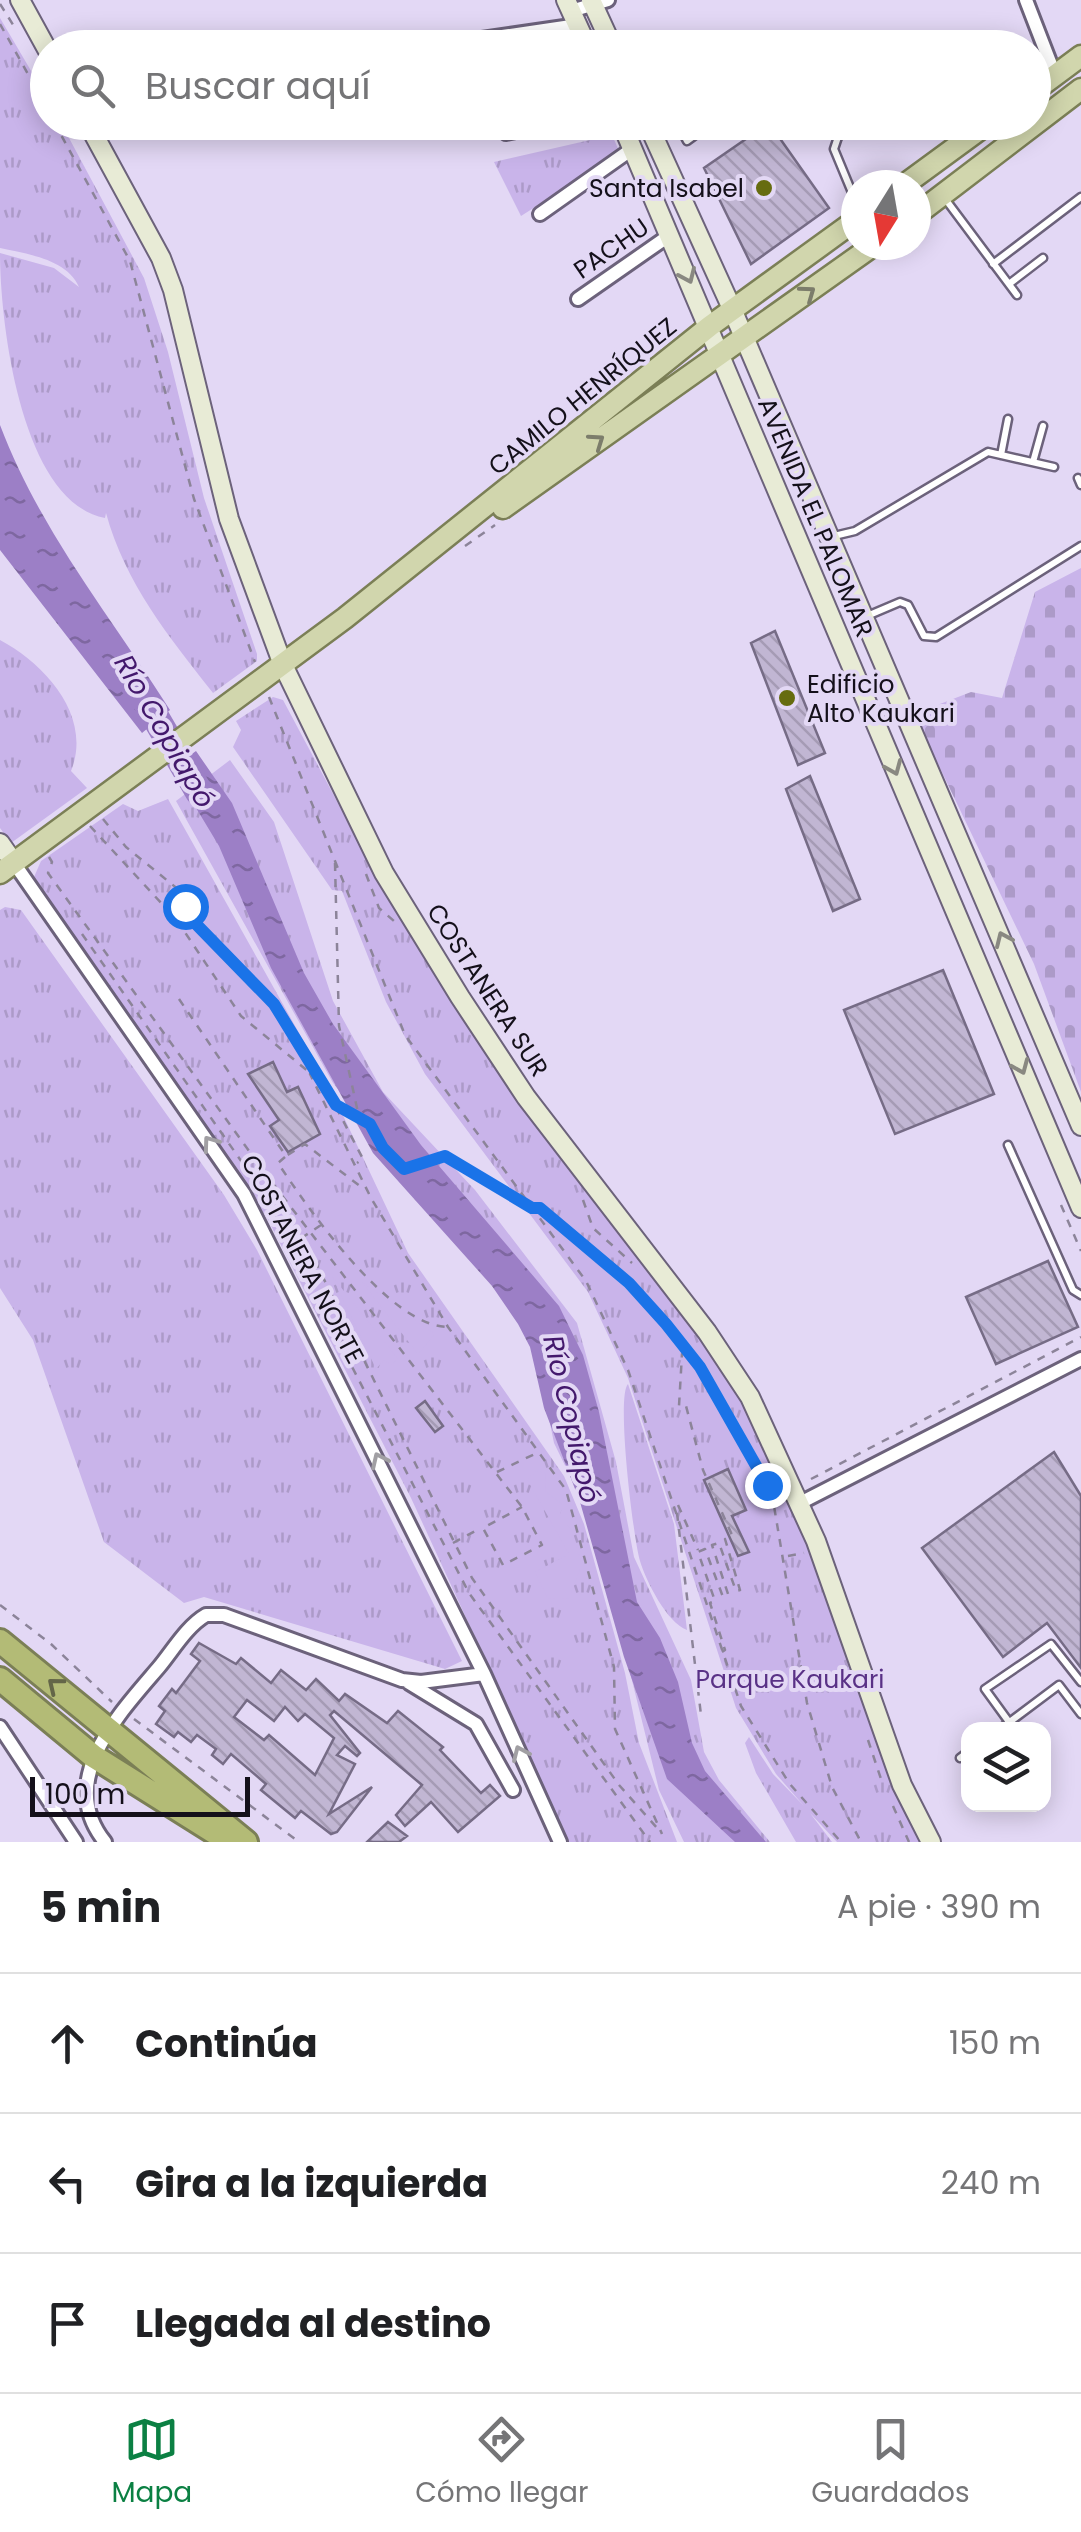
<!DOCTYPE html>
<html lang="es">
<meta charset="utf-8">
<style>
:root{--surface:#fff;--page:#f6f6f6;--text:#202124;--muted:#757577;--line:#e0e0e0;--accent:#0b8043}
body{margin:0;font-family:Poppins,sans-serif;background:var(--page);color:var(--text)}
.controls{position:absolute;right:30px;bottom:30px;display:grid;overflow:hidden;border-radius:20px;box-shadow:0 5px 25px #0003}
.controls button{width:90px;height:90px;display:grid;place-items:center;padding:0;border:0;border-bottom:2px solid var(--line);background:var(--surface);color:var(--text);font:50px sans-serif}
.compass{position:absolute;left:841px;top:170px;width:90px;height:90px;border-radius:50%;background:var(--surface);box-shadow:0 5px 25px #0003;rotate:191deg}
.scale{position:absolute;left:30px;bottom:25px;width:220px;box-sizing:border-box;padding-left:10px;border:5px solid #14101a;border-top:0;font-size:28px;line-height:35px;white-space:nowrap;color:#14101a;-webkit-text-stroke:8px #e3d8f5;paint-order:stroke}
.stop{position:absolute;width:30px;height:30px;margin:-22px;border:8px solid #1a73e8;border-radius:50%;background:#fff}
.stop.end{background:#1a73e8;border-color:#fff;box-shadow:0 2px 10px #0008}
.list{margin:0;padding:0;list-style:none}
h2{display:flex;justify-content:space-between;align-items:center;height:130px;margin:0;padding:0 40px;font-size:42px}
h2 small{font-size:32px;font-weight:400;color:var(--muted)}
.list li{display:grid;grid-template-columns:65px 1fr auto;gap:30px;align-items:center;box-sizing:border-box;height:140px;padding:0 40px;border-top:2px solid var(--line)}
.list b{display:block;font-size:38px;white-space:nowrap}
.list em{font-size:32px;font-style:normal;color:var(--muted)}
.icon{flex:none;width:55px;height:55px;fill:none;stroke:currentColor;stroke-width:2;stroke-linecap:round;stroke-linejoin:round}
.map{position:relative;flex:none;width:1081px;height:1842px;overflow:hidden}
.search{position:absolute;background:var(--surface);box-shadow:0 5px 25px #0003;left:30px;right:30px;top:30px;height:110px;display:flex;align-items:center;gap:25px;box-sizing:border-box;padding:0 35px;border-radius:55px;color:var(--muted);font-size:38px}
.sheet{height:550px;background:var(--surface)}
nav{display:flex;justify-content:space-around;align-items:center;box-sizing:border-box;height:140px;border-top:2px solid var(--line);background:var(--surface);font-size:28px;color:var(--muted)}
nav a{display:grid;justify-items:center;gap:5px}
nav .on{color:var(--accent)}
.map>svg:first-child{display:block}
</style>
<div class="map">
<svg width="1081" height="1842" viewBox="0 0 1081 1842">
<defs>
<pattern id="grass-tufts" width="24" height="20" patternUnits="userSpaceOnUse" patternTransform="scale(2.5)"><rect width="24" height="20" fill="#c9b4ea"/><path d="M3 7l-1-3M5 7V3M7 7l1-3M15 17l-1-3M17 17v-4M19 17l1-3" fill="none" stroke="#ac9ac8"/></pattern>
<pattern id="cemetery-stones" width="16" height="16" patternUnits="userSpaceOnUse" patternTransform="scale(2.5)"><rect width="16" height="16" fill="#c9b4ea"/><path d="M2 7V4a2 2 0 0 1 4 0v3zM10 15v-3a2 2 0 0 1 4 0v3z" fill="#ac9ac8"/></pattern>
<pattern id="water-ripples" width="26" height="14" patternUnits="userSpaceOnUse" patternTransform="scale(2.5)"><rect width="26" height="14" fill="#9c7fc6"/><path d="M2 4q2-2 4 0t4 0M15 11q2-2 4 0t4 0" fill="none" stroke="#7e67a0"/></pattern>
<pattern id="building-back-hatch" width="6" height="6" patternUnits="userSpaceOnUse" patternTransform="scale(2.5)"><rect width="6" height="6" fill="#c1b6d3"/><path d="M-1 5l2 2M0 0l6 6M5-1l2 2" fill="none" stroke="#a59bb5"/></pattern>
</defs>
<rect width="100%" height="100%" fill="#e3d8f5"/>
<path fill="url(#grass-tufts)" d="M0,18l47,80 1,24 13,1 83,155 24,74 36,146 53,156v7l-44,32c-44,-56 -88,-110 -107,-180l-1,5c-84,-16 -105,-195 -105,-265l54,15 25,19c-12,-28 -52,-33 -79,-39z
M612,135l8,18 -99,63 -27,-54z
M0,640c45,24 93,76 71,131l16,17 -76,55 -11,-15z
M273,697l10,3 80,150 383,549c76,140 105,300 176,443h-85l-27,-29 22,29h-36l-40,-69 -11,-30 4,-6 24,37 31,32 -28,-32 -40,-66 -108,-330 -40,-86 -163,-218 -39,-72 -44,-111 -10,-1 -99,-143 8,-17 -5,-9z
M230,760l44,62 59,179 50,91 92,98 102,133 39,139 18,95 57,123 13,72 15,28 51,62h-86l-25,-52 -34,-138 -48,-162 -23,-47 -19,-93 -42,-70 -160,-197 -157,-282z
M168,799l163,291 77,163 156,223 20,48 41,149 14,70 38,99h-108l-158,-344 -144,-280 -231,-331 -2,-10 7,-16 82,-57 15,7z
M5,907l16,3 203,285 33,55 205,411 -17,8 -241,-72 -20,6 -80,-61 -71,-202 -33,-52v-378z
M628,1384l46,140 13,106c-20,-7 -41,-49 -47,-69 -7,-24 -24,-165 -12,-177z"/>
<path fill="url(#cemetery-stones)" d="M1081,568v524l-47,-128 -120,-250 57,-22 31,6 33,-106z"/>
<path fill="#c9b4ea" d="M332,1276l66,83 -7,6 -7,-5 -8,9z
M362,1282l73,52 -17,20z
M537,1471l8,2 1,19 16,12 -2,14 11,11 11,35 -13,34 -21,1 -13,-27 34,-18 -42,-75z"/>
<path fill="url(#water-ripples)" d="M0,425c40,106 110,190 170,285l-28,23 -142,-183z
M196,751l36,52 72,170 29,51 88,121 138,161 24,49 16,57 38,190 23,36 18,44 14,61 13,28 61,71h-31l-68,-63 -43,-122 -44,-155 -36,-94 -14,-61 -12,-23 -26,-38 -119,-133 -102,-185 -52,-122 -47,-78z"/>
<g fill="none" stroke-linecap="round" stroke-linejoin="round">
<path stroke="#9c7fc6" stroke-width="28" d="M140,691l59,101"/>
</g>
<path fill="url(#building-back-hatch)" stroke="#766c86" stroke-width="2.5" fill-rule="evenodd" d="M769,123l60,85 -78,56 -47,-96z
M775,631l50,122 -27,12 -47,-122z
M810,776l50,123 -27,12 -47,-122z
M943,970l51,124 -99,40 -51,-124z
M273,1062l14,30 11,-5 22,47 -32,18 -18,-26 9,-6 -31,-46z
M1048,1261l30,66 -82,37 -30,-67z
M425,1401l18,25 -8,6 -19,-24z
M1054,1452l27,44v172l-34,-45 -44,34 -81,-109z
M728,1469l18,41 -14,6 17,36 -11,4 -34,-76z
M199,1643l37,21 5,-6 30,25 10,-13 25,20 10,-11 23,22 6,-7 42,29 11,-12 45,36 -3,3 41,43 9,-8 10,11 -42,36 -27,-30 -26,24 -9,-11 26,-30 -88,-74 -4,4 30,38 -3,3 -12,-10 -8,9 18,9 -26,50 43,-27 -35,45 -6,2 -30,-23 -6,7 -34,-28 5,-6 -35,-30 -8,10 -11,-9 4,-6 -19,-14 -6,7 -13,-10 -4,5 -18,-13 9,-13 -6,-5 13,-17 4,4 24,-32 -9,-7zM247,1700l27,21 11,-14 13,14 7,-7 29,24 -19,37 -46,-40 -5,5 -30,-23z
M388,1822l19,14 -8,6h-32z"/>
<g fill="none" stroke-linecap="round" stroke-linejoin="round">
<g stroke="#6c627b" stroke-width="11">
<path id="lane" d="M677,122l10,19 26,-19
M946,200l71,95
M856,202l-22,-53 4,-12 21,-15
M993,264l88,-67
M1009,284l34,-26
M1001,455l7,-36
M1033,462l10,-36
M1078,478l3,7
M834,536l21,-5 133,-79 66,15
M867,616l33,-14 8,3 16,31 12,1 145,-91
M1008,1145l65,145 8,5
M1009,1722l-24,-33 66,-45 30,38
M999,1730l60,-45 22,29
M960,1758l8,-6"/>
</g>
<g stroke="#6c627b" stroke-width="18">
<path id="street" d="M1026,0l29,75
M571,11l37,-11
M482,39l96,-14
M506,133l54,-11
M540,214l92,-65
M578,299l92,-64
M14,863l230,331 240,480 76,168
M800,1503l281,-144
M409,1683l67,41 37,66
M0,1727l76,115
M105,1842c-50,-62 14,-128 54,-175 14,-17 28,-41 47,-52h18l178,65 19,2 63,-8"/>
</g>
<g stroke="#6c627b" stroke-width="22">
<path id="secondary" d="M20,0l28,51
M566,0l22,48
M591,0l22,48
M87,122l74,136 12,32 56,229 54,146 101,208 76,124 66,100 181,235 43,65 66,144 86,244 29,57
M621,122l460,1086
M647,122l82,180 352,824
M0,843l14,20"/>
</g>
<g stroke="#7b7f56" stroke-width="25">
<path id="primary" d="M1034,91l47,-35
M904,185l86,-63
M916,215l165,-126
M503,508l371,-263
M0,873l345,-255 365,-292 146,-106"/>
</g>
<g stroke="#7b7f56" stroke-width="28">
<path id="highway" d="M0,1641l246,201
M0,1679l93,77 137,86"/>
</g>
<path stroke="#8c8499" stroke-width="2.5" stroke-dasharray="8 8" stroke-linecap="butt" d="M0,4l17,27
M0,24l48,86
M36,64l12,20
M54,122l76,139 64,238 61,163
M465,546l30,-21
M269,697l136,338 181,246 42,89 113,336 48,77 52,59
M103,819l23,28 53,43 17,34 70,69 49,75 -5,6 61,124 77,129 118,163 48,177 1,62 47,105
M90,826l86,93 65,97 68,56
M49,857l3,5 -4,11 222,307 252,327 20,38 -39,20 -20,-37 39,-21
M335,863l4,163 20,91
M366,874l13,34 15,13
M82,934l176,251 211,408 181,249
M179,999l107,157 19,-12 60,46
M316,1071l20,34 34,19 13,25 21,20 41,-12 68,41 27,10 89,75 71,84 19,29 55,110 33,197 25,84 29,55
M336,1107l27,52 -6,4
M285,1157l-7,6c29,44 112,164 170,164
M583,1200l10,28 39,35
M1061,1205l20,46
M321,1225l-18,12 169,341 147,207 39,44
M686,1352l-4,2 -3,52h7l17,64 29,65 -7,4 15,51 -4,1 -17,-48 -7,2 16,49 -5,3 -18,-48 -7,3 17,49 -5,2 15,47 -3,2
M497,1472l42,-20
M811,1479l270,-142
M678,1505l20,45
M677,1513l24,202
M453,1543l28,-15
M788,1556l16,-3
M0,1605l51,39 61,58
M134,1719l165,123
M868,1740l15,45
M893,1806l16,36"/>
<use href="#lane" stroke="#fff" stroke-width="6"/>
<use href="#street" stroke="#fff" stroke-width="12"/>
<use href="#secondary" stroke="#e8ebd6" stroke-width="18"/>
<use href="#primary" stroke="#d1d6ad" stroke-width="20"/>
<use href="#highway" stroke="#b3bb76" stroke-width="22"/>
</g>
<defs><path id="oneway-chevron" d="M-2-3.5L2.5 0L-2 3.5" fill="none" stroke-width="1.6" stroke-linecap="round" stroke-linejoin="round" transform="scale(2.5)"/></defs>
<g stroke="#898881">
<use href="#oneway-chevron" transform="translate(688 276) rotate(66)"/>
<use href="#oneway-chevron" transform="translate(894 768) rotate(67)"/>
<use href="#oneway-chevron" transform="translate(1003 939) rotate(-114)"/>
<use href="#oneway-chevron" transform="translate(1021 1067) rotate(67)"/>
</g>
<g stroke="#7c7d6b">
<use href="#oneway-chevron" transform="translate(808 293) rotate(-36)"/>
<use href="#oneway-chevron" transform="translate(597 441) rotate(-35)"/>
</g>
<g stroke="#a19fa3">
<use href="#oneway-chevron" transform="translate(210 1143) rotate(-126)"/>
<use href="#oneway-chevron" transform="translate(379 1460) rotate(-115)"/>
<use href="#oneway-chevron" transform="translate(520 1753) rotate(-114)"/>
</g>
<use stroke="#646648" href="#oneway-chevron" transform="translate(55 1685) rotate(-141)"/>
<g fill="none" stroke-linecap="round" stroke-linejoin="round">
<path stroke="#1a73e8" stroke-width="12" d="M185,906l11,18 78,80 62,101 34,19 13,24 21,21 41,-13 87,52h8l89,75 37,41 34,43 67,118"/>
</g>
<g fill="#666c10" stroke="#e3d8f5" stroke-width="4">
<circle cx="764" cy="188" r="10"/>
<circle cx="787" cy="698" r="10"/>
</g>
<g text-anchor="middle" stroke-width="8" stroke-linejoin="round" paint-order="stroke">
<g font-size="25" fill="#14101a" stroke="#e3d8f5" text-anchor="end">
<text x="744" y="197">Santa Isabel</text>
<text x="807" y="693" text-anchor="start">Edificio<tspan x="807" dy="29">Alto Kaukari</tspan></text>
</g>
<g font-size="25" fill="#14101a" stroke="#e3d8f5">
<text transform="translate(611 248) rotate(-35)" y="9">PACHU</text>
<text transform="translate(582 396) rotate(-39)" y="9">CAMILO HENRÍQUEZ</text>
<text transform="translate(816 517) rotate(67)" y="9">AVENIDA EL PALOMAR</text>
<text transform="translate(488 990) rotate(57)" y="9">COSTANERA SUR</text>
<text transform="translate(303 1259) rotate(62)" y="9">COSTANERA NORTE</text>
</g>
<g font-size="25" fill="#593186" stroke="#e3d8f5">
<text x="790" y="1688">Parque Kaukari</text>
</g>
<g font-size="28" font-style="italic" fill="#43186c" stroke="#e3d8f5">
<text transform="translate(165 731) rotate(60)" y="10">Río Copiapó</text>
<text transform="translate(572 1419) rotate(77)" y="10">Río Copiapó</text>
</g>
</g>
</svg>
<div class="controls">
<button><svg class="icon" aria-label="layers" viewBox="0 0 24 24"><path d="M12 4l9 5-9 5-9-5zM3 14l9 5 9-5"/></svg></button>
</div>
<svg class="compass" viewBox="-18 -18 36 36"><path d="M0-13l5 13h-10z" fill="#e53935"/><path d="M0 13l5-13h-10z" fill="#757577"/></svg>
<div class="scale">100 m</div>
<div class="stop" style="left:185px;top:906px"></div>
<div class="stop end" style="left:767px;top:1485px"></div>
<div class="search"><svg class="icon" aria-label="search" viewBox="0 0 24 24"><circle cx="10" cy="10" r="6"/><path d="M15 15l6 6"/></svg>Buscar aquí</div>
</div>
<section class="sheet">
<h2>5 min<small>A pie · 390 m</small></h2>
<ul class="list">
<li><svg class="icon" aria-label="ahead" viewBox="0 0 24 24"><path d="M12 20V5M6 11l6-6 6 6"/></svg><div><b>Continúa</b></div><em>150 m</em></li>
<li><svg class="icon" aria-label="left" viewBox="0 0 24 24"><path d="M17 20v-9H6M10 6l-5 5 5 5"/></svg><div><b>Gira a la izquierda</b></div><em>240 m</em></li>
<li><svg class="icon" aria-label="arrive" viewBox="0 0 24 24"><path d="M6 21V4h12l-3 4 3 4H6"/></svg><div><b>Llegada al destino</b></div></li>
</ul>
</section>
<nav>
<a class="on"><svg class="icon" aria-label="map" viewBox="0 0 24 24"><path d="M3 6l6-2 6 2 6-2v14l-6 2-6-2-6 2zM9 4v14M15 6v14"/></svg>Mapa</a>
<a><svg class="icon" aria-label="directions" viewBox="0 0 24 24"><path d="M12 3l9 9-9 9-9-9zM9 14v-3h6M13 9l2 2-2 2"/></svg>Cómo llegar</a>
<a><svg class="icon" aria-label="saved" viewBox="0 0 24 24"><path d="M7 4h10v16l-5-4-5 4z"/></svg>Guardados</a>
</nav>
